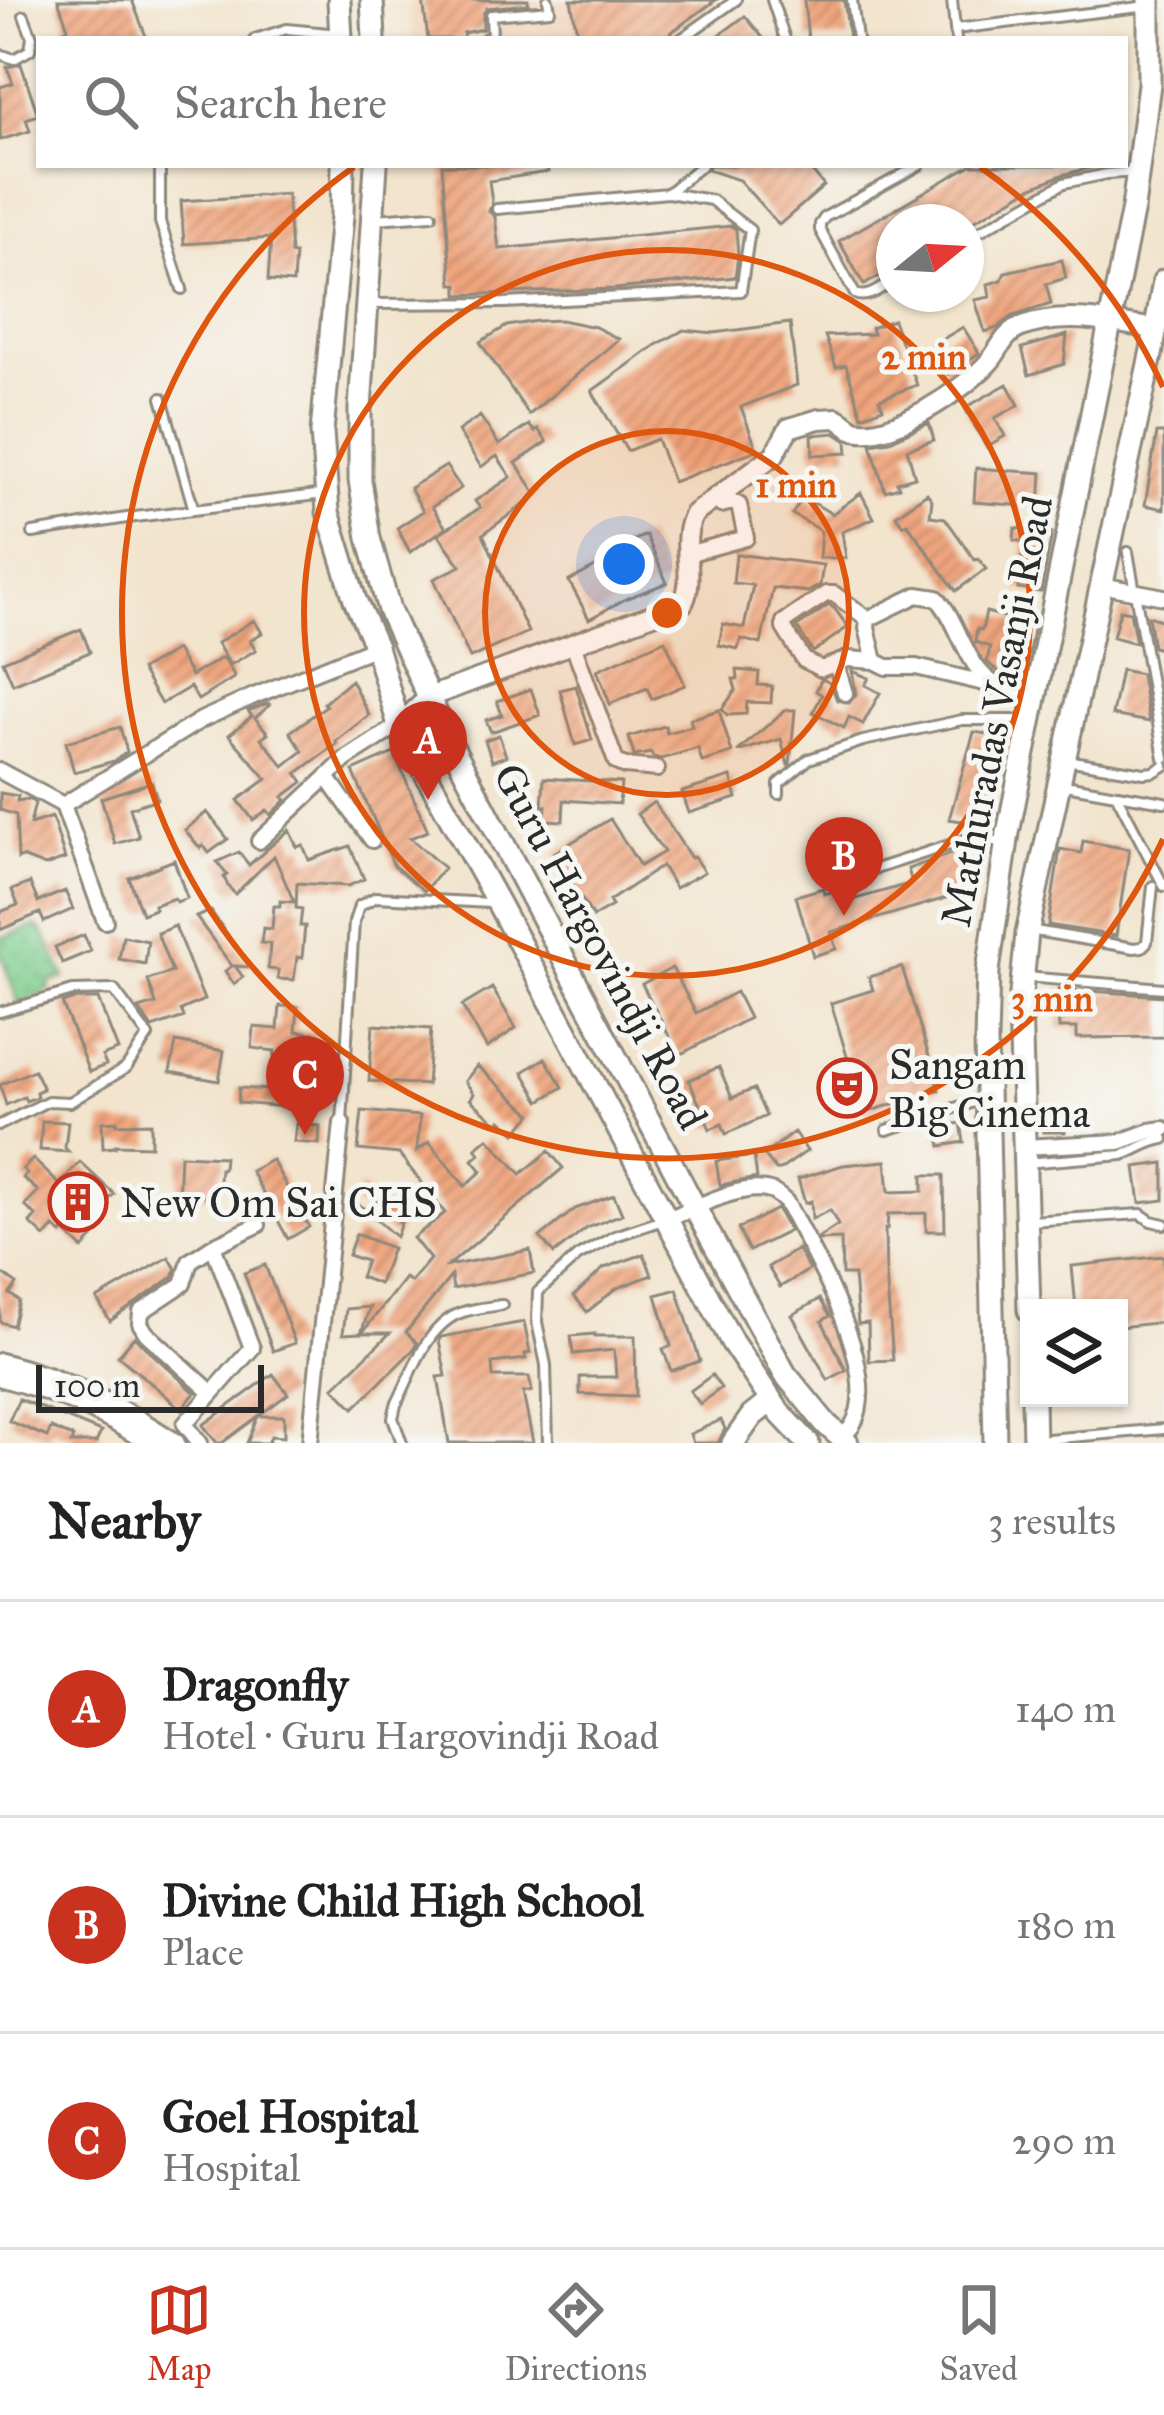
<!DOCTYPE html>
<meta charset="utf-8">
<style>
:root{--surface:#fff;--page:#f2f2f2;--text:#222;--muted:#767676;--line:#e0e0e0;--accent:#c8321e}
body{margin:0;font-family:"IM FELL Great Primer",serif;background:var(--page);color:var(--text)}
.controls{position:absolute;right:36px;bottom:36px;display:grid;overflow:hidden;border-radius:0px;box-shadow:0 3px 9px #0004}
.controls button{width:108px;height:108px;display:grid;place-items:center;padding:0;border:0;border-bottom:3px solid var(--line);background:var(--surface);color:var(--text);font:60px sans-serif}
.compass{position:absolute;left:876px;top:204px;width:108px;height:108px;border-radius:50%;background:var(--surface);box-shadow:0 3px 9px #0004;rotate:72deg}
.scale{position:absolute;left:36px;bottom:30px;width:228px;box-sizing:border-box;padding-left:12px;border:6px solid #2b2b2b;border-top:0;font-size:33px;line-height:42px;white-space:nowrap;color:#2b2b2b;-webkit-text-stroke:9px #f6f6f2;paint-order:stroke}
.you{position:absolute;left:624px;top:564px;width:42px;height:42px;margin:-30px;border:9px solid #fff;border-radius:50%;background:#1a73e8;box-shadow:0 0 0 18px #1a73e833}
.badge{display:grid;place-items:center;width:78px;height:78px;border-radius:50%;background:var(--accent);color:#fff;font-size:39px;font-weight:700}
.pin{position:absolute;translate:-50% -99px;filter:drop-shadow(0 3px 6px #0008)}
.pin::after{content:'';position:absolute;top:63px;width:42px;height:36px;background:inherit;clip-path:polygon(0 0,100% 0,50% 100%)}
.list{margin:0;padding:0;list-style:none}
h2{display:flex;justify-content:space-between;align-items:center;height:156px;margin:0;padding:0 48px;font-size:51px}
h2 small{font-size:39px;font-weight:400;color:var(--muted)}
.list li{display:grid;grid-template-columns:78px 1fr auto;gap:36px;align-items:center;box-sizing:border-box;height:216px;padding:0 48px;border-top:3px solid var(--line)}
.list b{display:block;font-size:45px;white-space:nowrap}
.list p{margin:0;font-size:39px;white-space:nowrap;color:var(--muted)}
.list em{font-size:39px;font-style:normal;color:var(--muted)}
.icon{flex:none;width:66px;height:66px;fill:none;stroke:currentColor;stroke-width:2;stroke-linecap:round;stroke-linejoin:round}
.map{position:relative;flex:none;width:1164px;height:1443px;overflow:hidden}
.search{position:absolute;background:var(--surface);box-shadow:0 3px 9px #0004;left:36px;right:36px;top:36px;height:132px;display:flex;align-items:center;gap:30px;box-sizing:border-box;padding:0 42px;border-radius:0px;color:var(--muted);font-size:45px}
.sheet{height:804px;background:var(--surface)}
nav{display:flex;justify-content:space-around;align-items:center;box-sizing:border-box;height:168px;border-top:3px solid var(--line);background:var(--surface);font-size:33px;color:var(--muted)}
nav a{display:grid;justify-items:center;gap:6px}
nav .on{color:var(--accent)}
.map>svg:first-child{display:block}
</style>
<div class="map">
<svg width="1164" height="1443" viewBox="0 0 1164 1443">
<defs>
<pattern id="park-dots" width="8" height="8" patternUnits="userSpaceOnUse" patternTransform="scale(3)"><rect width="8" height="8" fill="#7dcd8d"/><path d="M2 2h.1M6 6h.1" fill="none" stroke="#6cb07a" stroke-width="1.8" stroke-linecap="round"/></pattern>
<pattern id="building-hatch" width="6" height="6" patternUnits="userSpaceOnUse" patternTransform="scale(3)"><rect width="6" height="6" fill="#f0a67e"/><path d="M-1 1l2-2M0 6l6-6M5 7l2-2" fill="none" stroke="#c38767"/></pattern>
</defs>
<rect width="100%" height="100%" fill="#f6f6f2"/>
<filter id="ink" filterUnits="userSpaceOnUse"><feTurbulence type="fractalNoise" baseFrequency=".00833" numOctaves="2"/><feDisplacementMap in="SourceGraphic" scale="24" xChannelSelector="R" yChannelSelector="G"/><feConvolveMatrix kernelMatrix="1 2 1 2 8 2 1 2 1" color-interpolation-filters="sRGB"/></filter>
<filter id="wash" filterUnits="userSpaceOnUse"><feTurbulence type="fractalNoise" baseFrequency=".004" numOctaves="4" result="noise"/><feDisplacementMap in="SourceGraphic" scale="48" xChannelSelector="R" yChannelSelector="G"/><feGaussianBlur stdDeviation="2.7" result="paint"/><feColorMatrix in="noise" values="0 0 0 0 0 0 0 0 0 0 0 0 0 0 0 0 0 1.4 0 .05"/><feComposite in="paint" operator="in"/></filter>
<g filter="url(#wash)">
<rect width="100%" height="100%" fill="#f2e4cd"/>
<path fill="#f1d5bc" d="M410,0h298l-47,39h-249z"/>
<path fill="url(#park-dots)" stroke="#547c5c" stroke-width="3" d="M36,926c14,10 19,36 29,51l-17,6 2,6 -31,16 -19,-54v-13z"/>
<g id="blocks">
<path fill="url(#building-hatch)" d="M58,0h74l15,39h-102l23,-11z
M423,0h105l1,4 -42,4 -4,6v15l-20,4 1,6h-36z
M571,0h145l-54,39 -84,-2z
M804,0h40l5,38 -41,1z
M745,16l19,23h-50z
M21,64l17,51 -12,4 4,12 -30,9v-53l13,-4 -6,-16z
M442,165h105l1,7 -59,9 3,21 -3,9 6,6 4,32 232,-23 5,3 2,27 -3,21 -120,12 -157,6v-11h-6z
M710,165h97l17,21 -45,39 -40,-45 -31,-10z
M971,165h123v2l-32,8 -32,13 -58,34h-78v46l-30,17 -25,-44z
M287,194l4,60h4l-2,29 -25,-2 3,-43 -87,6 -3,-43z
M1062,260l4,18 -20,6 5,20 -38,12 -16,12 -12,4 -10,-32 15,-3 -2,-13 14,-4 3,-8z
M561,320l34,7 24,12 -90,76 -49,-73 27,-16 30,-5z
M893,320l24,65 -38,14 4,9 -21,8 -16,-51 -10,2 -11,-31 48,-2 -2,-6z
M790,323l7,62 -56,22 16,43 -84,32 -16,-43 -30,12 -35,-60 64,-46 28,-15 30,3z
M963,327l16,26 -31,21 -17,-28z
M1067,335l-3,29 -35,11 -7,-27z
M1007,384l12,21 -24,13 10,18 -19,11 -21,-39z
M480,416l19,29 30,-20 6,7 3,-3 9,13 -31,21 21,32 -54,39 45,98 -58,26 -36,-79 27,-13 -23,-32 42,-26 -5,-7 36,-24 -14,-21 -16,11 -23,-36z
M929,423l5,17 -27,9 8,28 -18,5 2,5 -14,4 -14,-47 19,-3z
M835,433l12,8 1,12 -35,2 -1,-20z
M1157,433h7v76l-19,-4z
M446,466l15,22 -29,19 14,21 -36,24 -13,-24 26,-17 -13,-23z
M976,468l66,5 -2,34 -66,-5z
M861,493l13,25 -32,14 4,26h-27l2,-27 -29,-17 12,-17 28,17z
M927,493l5,7 -2,16 15,2 30,42 3,-2 8,11 -30,22 -49,-68 -4,2 -7,-10z
M1015,528l37,5 -11,59 -23,-3 6,-47 -10,-2z
M646,535l21,48 -40,15 -38,21 -20,-38 41,-22 -3,-7z
M736,554l87,11 -3,20 -12,7 -35,-4 -12,56 -20,-5 -3,10 -19,-4 4,-21 21,4 9,-43 -20,-2z
M829,605l6,4 13,18 -35,25 -16,-25z
M1120,610l10,2 6,31 -23,-6z
M986,612l48,13 -9,48 -18,-3 -1,6 -4,-1 -15,-13 3,-15 -15,-5 2,-13 5,1z
M1148,616l16,5v29l-11,-3z
M254,620l8,13 -12,7 6,10 -26,15 -13,-22z
M81,629l9,23 -77,32 -10,-23z
M665,640l20,45 -33,14 -5,-11 -37,16 -13,-34z
M176,650l15,26 32,-19 12,20 -37,23 -8,-13 -29,17 -20,-34z
M737,670l22,2 -1,13 14,1 -1,17 -24,-1 -1,12 -19,1 -5,-6 14,-19 -3,-11h5z
M1121,670l20,4 8,48 -37,-7z
M852,671l17,7 -4,7 15,8 -17,31 -14,-7 -5,11 -31,-16 9,-17 -6,-4 5,-11h3l6,3 7,17 12,3 7,-9z
M351,680l18,35 -33,26 1,3 -40,29 6,9 -20,15 3,3 -15,15 -4,-5 -14,10 -15,-20 29,-21 -38,-44 23,-19 -4,-5 20,-8 2,2 -15,13 13,15 -7,5 23,28 19,-15 -13,-19 36,-26 -2,-3z
M576,686l16,54 -17,5 -15,-55z
M531,689l9,26 -49,17 -5,-12 16,-5 -5,-14z
M719,710l13,43 -30,9 -4,-14 -37,11 -8,-2 -2,-4 -17,3 -5,-19 36,-11 2,7 25,-7 -2,-7z
M785,710h10l-5,54 -2,1 -7,-26 -44,13z
M120,727l7,25 -13,9 -40,11 -8,-30z
M974,732l31,5 -18,88 -38,-6z
M499,735l7,21 -14,5 -7,-21z
M394,753l34,78 -18,7 34,30 -20,23 -30,-25 -41,-95z
M731,777l6,21 -48,15 -7,-21z
M544,778l77,5 -2,21 -55,-4 -1,21 -18,-1 1,-14h-4z
M152,782l5,17 -27,9 9,29 -24,7 -14,-46z
M0,793l18,3 -1,5 12,-2 6,4 -5,21 22,-7 13,42 -20,7 -23,-9 -4,2 -2,-44 -16,-5z
M654,802l37,56 3,-1 10,15 -29,16 -13,-22 -53,35 3,5 -19,11 -39,-64 56,-34 30,47 24,-14 -27,-38z
M207,812l21,27 -19,14 -6,-8 -3,3 -15,-18z
M289,830l8,17 6,-2 6,15 41,-14 14,33 -16,7 -51,-3 -1,25 6,1 -2,17h5l-3,32 -5,-1 -3,23 -16,-1v-9l-10,-1 2,-25 -9,-1 2,-15 9,1 2,-23h6v-5l14,1 -20,-46 -39,38 -7,-8 -4,-9 3,-2 -10,-13 22,-10 10,13z
M1083,841l46,8 -13,87 -68,-11 12,-76 21,4z
M959,851l11,40 -139,41 5,17 -23,7 -17,-60 27,-8 1,6 25,-7 4,13 59,-17 -4,-14z
M174,860l13,38 -10,4 -3,-4 -20,7 1,4 -13,5 -13,-36z
M30,883l8,19 27,-11 8,18 -29,13 -4,-9 -40,17v-18l18,-7 -6,-15z
M211,911l39,56 -15,-1 8,11 -9,7 -9,-13 7,-5 -36,-49z
M175,926l29,74 -23,10 3,7 -32,11 -13,-19 17,-5 -8,-24 24,-8 -15,-39z
M84,935l7,16 -29,12 -7,-16z
M123,936l25,5 -3,23 -26,-5z
M902,967l37,123 -75,23 -33,-110 42,-13 -4,-13z
M672,968l24,45 40,-21 13,26 -70,37 -37,-71z
M492,988l24,40 -29,20 -25,-42z
M1058,989l106,7v41l-87,1v-10h-18z
M74,999h24l20,51 -16,6 4,9 -17,7 -27,-69z
M280,1006l18,1 -2,24 18,2 -1,18 -19,-2 -4,43h9l-2,16 -59,-5 1,-15 32,2 4,-39 -23,-3 2,-21 24,2z
M373,1025l58,4 -4,56 -58,-4z
M176,1042l48,9 -5,30 -49,-9z
M545,1058l18,29 -23,14 -17,-29z
M477,1066l55,48 -16,19 -15,-13 -3,4 -28,-25 4,-5 -9,-13z
M719,1067l13,31 22,-9 12,27 -40,18 -4,-10 -12,5 -21,-49z
M34,1070l9,19 -7,3 1,5 -11,4 -2,-4 -18,8 -6,-20z
M1065,1107v25h-22l-1,-24z
M362,1111l58,5 -3,35 12,-9 36,44 17,-15 -9,-11 7,-6 -4,-6 12,-10 33,36 28,-23 14,17 -115,98 82,-16 4,23 -81,16 -2,-13 -45,56 11,11 -4,7 -59,58 -20,-21 56,-54h-28l43,-55 6,4 19,-23 -17,-21 32,-25 -46,-59 -41,-4z
M42,1121l26,1 -3,26 4,4 -29,-2z
M117,1121v3l34,-1v23l-36,-1v2l-12,1 -1,-26z
M961,1123l3,19 -23,4 -4,-19z
M296,1124l24,2 -1,18 -25,-2z
M794,1132l13,19 -27,19h-4l-12,-15z
M180,1155l44,2 -1,12h-3l-2,22h-5v6l-22,-2v6l-13,-1z
M754,1156l3,22 -37,7 -4,-24z
M33,1159l26,25 21,-22 34,32 -26,29 6,6 -5,5 4,4 -10,11 -19,-18 -2,3 -8,-7 -9,10 -15,-14 6,-7 -11,-10 13,-15 -15,-13 4,-5 -4,-4z
M272,1160l37,67 -21,12 -37,-68z
M886,1161l3,31 34,-1v-16h21l1,56h-19v-18l-38,1 -1,15h-2l1,45 7,86 -24,1 -1,-38 -10,1 -4,-49h-12l-1,-36 -22,1 -1,-2 20,-13 -8,-15 -18,9 -1,-18 -6,2 -7,-24 45,-14z
M1164,1163v37l-24,3 -5,-36z
M361,1188l40,35 -5,14 -44,-39z
M614,1195l8,19 -35,14 -33,26 -14,-17 35,-28z
M777,1209l12,22 -40,20 -11,-22z
M356,1234l36,14 -13,36 -19,-7 6,-16 -18,-6z
M798,1249l11,21 -29,17 -12,-20z
M644,1254l8,21 -35,13 -30,24 -13,-16 30,-28z
M1164,1256v66l-45,5v-19h-43l-4,-42z
M169,1257l7,12 -3,8 -63,44 -13,-22z
M265,1265l30,78 -22,8 -29,-78z
M0,1272l17,12 -7,10 9,7 -6,25 -13,-4z
M677,1289l23,72 -29,10 -8,-22 8,-3 -15,-51z
M820,1299l10,17 -8,5 24,49 -18,10 -36,-65z
M370,1307l-9,26 -18,1 3,-25z
M524,1322l6,31 -5,1 1,5 -34,4 1,14h36l3,14 -9,2 10,50h-84l-11,-66 8,-1 -7,-36 2,-3z
M595,1334v2h40l1,60 -56,-2v-17h36l-2,-27 -41,4 -2,-18z
M134,1337l61,56 -13,16 -64,-53z
M273,1374l15,20 -66,49h-5l-14,-18z
M712,1375l9,13 -21,16 -10,-13z
M19,1399l82,33 -5,11h-25l2,-6 -22,-9 -4,9 -38,-16z
M258,1416h26v21l-13,-1 -3,7h-21z
M721,1420l4,9 -7,14h-25l-3,-9z"/>
</g>
</g>
<g filter="url(#ink)">
<use href="#blocks" fill-opacity="0" stroke="#8e887c" stroke-width="3"/>
<g fill="none" stroke-linecap="round" stroke-linejoin="round">
<g stroke="#8e887c" stroke-width="14">
<path id="service" d="M772,0l13,39
M852,0l5,39
M952,0l4,39
M955,29l193,-23
M486,38h6l-1,-23 59,-5 -2,-10
M255,39l32,-10 52,5
M681,39l55,-39
M0,54l14,5 16,-9 2,-13 -8,-21
M160,165v57l22,67
M669,192l33,-27
M375,219l57,-4
M966,239l98,-56 43,-9 29,-2
M894,280c-12,7 -26,20 -39,14l-35,-64v-6l5,-7 95,-52
M370,304l135,-1 236,-12 9,-61 -39,-30 -43,-7 -171,16
M162,398l32,112
M33,533l94,-15 198,-24
M1128,552l36,206
M1066,760l78,13 10,-1 10,-6
M1065,785l51,9 48,92
M779,794v-10l30,-25 54,-18 99,-21h55l11,4
M1118,794l46,8
M857,875l117,-38 31,6
M1029,930l105,18 8,-1 5,-5 6,-56
M1024,977l140,11
M0,1012l73,-21 41,-1 34,46 -22,32 -56,34 -22,-1 -48,24
M342,1122l12,-200 5,-16 17,-9 114,6
M887,1130l99,-32
M1025,1163l98,-8c15,-5 25,-14 41,-16
M1030,1221l111,-7 10,7 13,3
M1036,1440l128,-11
M402,1443l-9,-25 3,-13c16,-31 30,-81 67,-93 12,-4 26,-5 39,-7
M548,1443l-2,-78 -9,-43 1,-30 40,-36 37,-20 48,-16"/>
</g>
<g stroke="#8e887c" stroke-width="20">
<path id="minor" d="M687,554l59,-16 -7,-33 -6,-3 -12,3 -3,-9
M1101,585l63,12
M868,619l-34,-25h-8l-42,28v6l20,32 17,9 27,-10 27,2
M573,644l43,118 9,4 32,3
M836,664l9,29
M997,686l-81,-19h-29l-12,-6 -8,-33 1,-9 49,-24 20,3c24,26 27,70 61,88 10,6 26,8 38,10
M0,771l63,34
M327,777l45,63
M259,841l87,-82 53,-34
M105,921l-42,-116 138,-85 53,-24 122,-49
M1023,1147l96,-5 31,-11 14,-2
M666,1220c27,-11 76,-38 104,-29 6,1 11,7 16,11 25,48 99,171 66,224 -3,5 -9,9 -14,13
M212,1393l-66,-60 -6,-10 1,-11 42,-28 7,-23 23,-15
M200,1443l-15,-19 67,-76 -39,-102 45,-21
M310,1443l32,-320"/>
</g>
<g stroke="#8e887c" stroke-width="24">
<path id="tertiary" d="M399,725l30,-28 254,-94c14,-27 -5,-61 11,-89l80,-59 15,-27 30,-9 18,-1c1,0 14,10 15,11 35,14 114,-41 137,-67 10,-11 15,-28 30,-34 43,-17 93,-6 137,1
M0,1363c67,17 117,42 175,80
M2,1377c53,14 103,35 148,66"/>
</g>
<g stroke="#8e887c" stroke-width="27">
<path id="secondary" d="M1029,1310l-9,-306 7,-71 125,-583 12,-69
M1033,1398l1,45
M733,1443l19,-27 19,-15
M995,1443l-9,-402 2,-70 20,-138 125,-625 16,-124v-84"/>
</g>
<g stroke="#8e887c" stroke-width="27">
<path id="primary" d="M339,0l2,39
M372,0l2,39
M343,165l-1,51 -20,216 6,80 27,88 21,47 23,78 99,178 234,439 47,70 29,31
M376,165l-16,244v71l9,58 20,72 56,123 250,475 90,166 41,50 21,19"/>
</g>
<use href="#service" stroke="#fff" stroke-width="8"/>
<use href="#minor" stroke="#fff" stroke-width="14"/>
<use href="#tertiary" stroke="#fff" stroke-width="18"/>
<use href="#secondary" stroke="#fff" stroke-width="21"/>
<use href="#primary" stroke="#fff" stroke-width="21"/>
</g>
</g>
<circle cx="667" cy="613" r="182" fill="#df570e" fill-opacity=".12"/>
<g fill="none" stroke="#df570e" stroke-width="6">
<circle cx="667" cy="613" r="182"/>
<circle cx="667" cy="613" r="363"/>
<path d="M1163 839A545 545 0 1 1 354 167M980 167A545 545 0 0 1 1163 387"/>
</g>
<defs>
<g id="theatre-ring" transform="scale(3)"><circle r="9.5" fill="#f6f6f2" stroke="#c8321e" stroke-width="1.5"/><path d="M-5-5.5Q0-4 5-5.5V0Q5 5 0 6Q-5 5-5 0ZM-3.3-2.5H-1v1.5H-3.3ZM1-2.5H3.3v1.5H1ZM-2.8 1Q0 5.5 2.8 1Z" fill="#c8321e"/></g>
<g id="building-ring" transform="scale(3)"><circle r="9.5" fill="#f6f6f2" stroke="#c8321e" stroke-width="1.5"/><path d="M-4-6H4V6H1V3H-1V6H-4ZM-2.5-4.3h1.7v1.8h-1.7ZM.8-4.3h1.7v1.8H.8ZM-2.5-1h1.7V.8h-1.7ZM.8-1h1.7V.8H.8Z" fill="#c8321e"/></g>
</defs>
<g fill-rule="evenodd">
<use href="#theatre-ring" x="847" y="1088"/>
<use href="#building-ring" x="78" y="1202"/>
</g>
<g text-anchor="middle" stroke-width="10" stroke-linejoin="round" paint-order="stroke">
<g font-size="42" fill="#2b2b2b" stroke="#f6f6f2">
<text transform="translate(996 711) rotate(-79)" y="15">Mathuradas Vasanji Road</text>
<text transform="translate(601 946) rotate(62)" y="15">Guru Hargovindji Road</text>
</g>
<g font-size="42" fill="#2b2b2b" stroke="#f6f6f2" text-anchor="start">
<text x="889" y="1079">Sangam<tspan x="889" dy="48">Big Cinema</tspan></text>
<text x="120" y="1217">New Om Sai CHS</text>
</g>
</g>
<circle cx="667" cy="613" r="18" fill="#df570e" stroke="#f6f6f2" stroke-width="6"/>
<g font-size="36" text-anchor="middle" font-weight="bold" fill="#df570e" stroke="#f6f6f2" stroke-width="10" stroke-linejoin="round" paint-order="stroke">
<text x="924" y="369">2 min</text>
<text x="796" y="497">1 min</text>
<text x="1052" y="1011">3 min</text>
</g>
</svg>
<div class="controls">
<button><svg class="icon" aria-label="layers" viewBox="0 0 24 24"><path d="M12 4l9 5-9 5-9-5zM3 14l9 5 9-5"/></svg></button>
</div>
<svg class="compass" viewBox="-18 -18 36 36"><path d="M0-13l5 13h-10z" fill="#e53935"/><path d="M0 13l5-13h-10z" fill="#767676"/></svg>
<div class="scale">100 m</div>
<div class="you"></div>
<div class="pin badge" style="left:428px;top:800px">A</div>
<div class="pin badge" style="left:844px;top:916px">B</div>
<div class="pin badge" style="left:305px;top:1135px">C</div>
<div class="search"><svg class="icon" aria-label="search" viewBox="0 0 24 24"><circle cx="10" cy="10" r="6"/><path d="M15 15l6 6"/></svg>Search here</div>
</div>
<section class="sheet">
<h2>Nearby<small>3 results</small></h2>
<ul class="list">
<li><span class="badge">A</span><div><b>Dragonfly</b><p>Hotel · Guru Hargovindji Road</p></div><em>140 m</em></li>
<li><span class="badge">B</span><div><b>Divine Child High School</b><p>Place</p></div><em>180 m</em></li>
<li><span class="badge">C</span><div><b>Goel Hospital</b><p>Hospital</p></div><em>290 m</em></li>
</ul>
</section>
<nav>
<a class="on"><svg class="icon" aria-label="map" viewBox="0 0 24 24"><path d="M3 6l6-2 6 2 6-2v14l-6 2-6-2-6 2zM9 4v14M15 6v14"/></svg>Map</a>
<a><svg class="icon" aria-label="directions" viewBox="0 0 24 24"><path d="M12 3l9 9-9 9-9-9zM9 14v-3h6M13 9l2 2-2 2"/></svg>Directions</a>
<a><svg class="icon" aria-label="saved" viewBox="0 0 24 24"><path d="M7 4h10v16l-5-4-5 4z"/></svg>Saved</a>
</nav>
